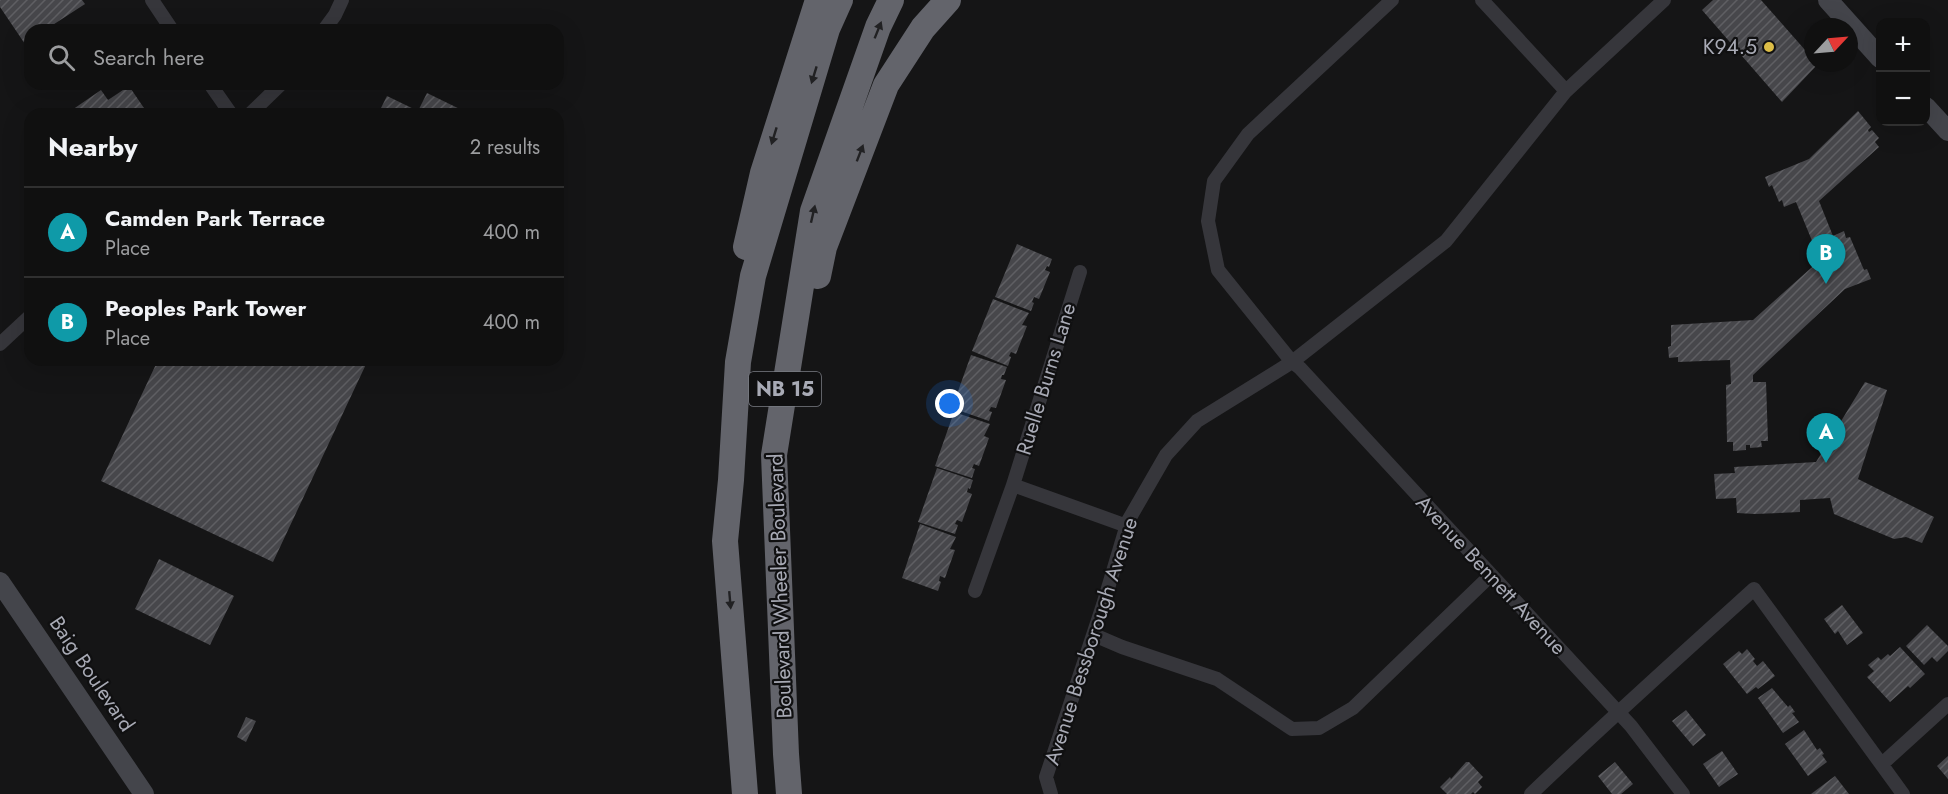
<!DOCTYPE html>
<meta charset="utf-8">
<style>
:root{--surface:#101010;--page:#1e1e1e;--text:#f1f3f6;--muted:#9c9d9f;--line:#303030;--accent:#0f766e}
body{margin:0;font-family:Jost,sans-serif;background:var(--page);color:var(--text)}
.controls{position:absolute;right:18px;top:18px;display:grid;overflow:hidden;border-radius:12px;box-shadow:0 6px 24px #0002}
.controls button{width:54px;height:54px;display:grid;place-items:center;padding:0;border:0;border-bottom:2px solid var(--line);background:var(--surface);color:var(--text);font:30px sans-serif}
.compass{position:absolute;left:1804px;top:18px;width:54px;height:54px;border-radius:50%;background:var(--surface);box-shadow:0 6px 24px #0002;rotate:64deg}
.you{position:absolute;left:950px;top:404px;width:21px;height:21px;margin:-15px;border:4px solid #fff;border-radius:50%;background:#1a73e8;box-shadow:0 0 0 9px #1a73e833}
.badge{display:grid;place-items:center;width:39px;height:39px;border-radius:50%;background:var(--accent);color:#fff;font-size:20px;font-weight:700}
.pin{position:absolute;translate:-50% -50px;filter:drop-shadow(0 2px 3px #0008)}
.pin::after{content:'';position:absolute;top:32px;width:21px;height:18px;background:inherit;clip-path:polygon(0 0,100% 0,50% 100%)}
.list{margin:0;padding:0;list-style:none}
h2{display:flex;justify-content:space-between;align-items:center;height:78px;margin:0;padding:0 24px;font-size:26px}
h2 small{font-size:20px;font-weight:400;color:var(--muted)}
.list li{display:grid;grid-template-columns:39px 1fr auto;gap:18px;align-items:center;box-sizing:border-box;height:90px;padding:0 24px;border-top:2px solid var(--line)}
.list b{display:block;font-size:22px;white-space:nowrap}
.list p{margin:0;font-size:20px;white-space:nowrap;color:var(--muted)}
.list em{font-size:20px;font-style:normal;color:var(--muted)}
.icon{flex:none;width:33px;height:33px;fill:none;stroke:currentColor;stroke-width:2;stroke-linecap:round;stroke-linejoin:round}
.map{position:relative;flex:none;width:1948px;height:794px;overflow:hidden}
.search{position:absolute;background:var(--surface);box-shadow:0 6px 24px #0002;left:24px;top:24px;width:540px;height:66px;display:flex;align-items:center;gap:15px;box-sizing:border-box;padding:0 21px;border-radius:18px;color:var(--muted);font-size:22px}
.panel{position:absolute;background:var(--surface);box-shadow:0 6px 24px #0002;left:24px;top:108px;width:540px;height:258px;border-radius:18px}
.map>svg:first-child{display:block}
</style>
<div class="map">
<svg width="1948" height="794" viewBox="0 0 1948 794">
<defs>
<pattern id="building-hatch" width="6" height="6" patternUnits="userSpaceOnUse" patternTransform="scale(1.5)"><rect width="6" height="6" fill="#47474b"/><path d="M-1 1l2-2M0 6l6-6M5 7l2-2" fill="none" stroke="#5f5f63"/></pattern>
</defs>
<rect width="100%" height="100%" fill="#151516"/>
<path fill="url(#building-hatch)" d="M0,0h82l3,4 -40,26h-15v10l-5,4 -25,-37z
M1713,0h48l52,59v4l5,1 -36,38 -80,-92z
M129,86l19,28h-78l-1,-2 32,-22 7,10z
M427,93l43,21h-92l9,-18 31,15z
M1858,111l13,16 -3,3 1,2 3,-2 7,8 -4,4 4,5 -60,54 14,35 11,-5 2,7 4,-1 14,33 3,-1 4,10 -26,10 -92,86v7h13l2,59h-7l1,6 -12,1v-3h-4v5l-13,1v-9h-6l-1,-57 5,-1 -1,-24 -52,2v-5l-9,1 -1,-11 3,-1v-21l82,-5 67,-60 -24,-58 -12,5 -2,-7 -3,2 -7,-17 -3,2 -4,-10 44,-18z
M1017,244l35,15 -3,8 -2,-1 -2,4 5,2 -11,27 -5,-2 -2,5 2,1 -3,8 -36,-14z
M993,299l36,14 -7,12 5,1 -11,28 -5,-2 -2,4 2,1 -3,9 -36,-15z
M971,355l36,12 -3,8h-2l-1,4 5,1 -10,28 -5,-1 -2,4 3,1 -3,9 -37,-13z
M158,360h210l-95,202 -172,-81z
M1865,382l22,8 -29,89 76,38 -12,26 -16,-6 -12,2 -60,-25 -4,-16 -30,2v12l-45,2 -18,-1 -1,-15 -20,1 -2,-25 21,-1 -1,-6 82,-5z
M954,412l36,12 -6,12 5,2 -10,28 -5,-2 -2,4 3,1 -3,9 -37,-12z
M937,468l36,12 -3,9 -2,-1 -1,4 5,2 -10,28 -5,-2 -2,4 3,1 -3,9 -37,-12z
M920,524l36,13 -6,12 5,1 -10,28 -5,-2 -1,5 2,1 -3,9 -36,-13z
M159,559l75,37 -24,49 -75,-36z
M1842,605l21,28 -16,12 -9,-14 -3,3 -11,-15z
M1927,625l21,21v5l-11,11 -5,-5 -8,8 -18,-19z
M1900,647l25,27 -15,14 -2,-2 -18,16 -23,-25 7,-6 -6,-6 10,-8 3,3 7,-6 2,2z
M1747,649l8,10 -2,2 4,5 6,-5 12,15 -17,13 -2,-2 -9,7 -24,-30 16,-13 3,3z
M1772,688l16,19 2,-2 5,7 -3,1 7,9 -16,11 -25,-35z
M1686,710l20,25 -13,11 -21,-25z
M246,717l10,4 -10,21 -9,-5z
M1804,730l13,20 3,-2 4,6 -2,1 5,7 -19,14 -23,-32z
M1722,751l16,23 -19,13 -16,-23z
M1948,756v23l-11,-13z
M1466,762h3l14,15 -5,5 4,5 -7,7 -2,-2 -2,2h-24l-7,-7 10,-10 1,2z
M1615,762l18,22 -12,10h-9l-14,-18z
M1835,776l14,18h-38z"/>
<g fill="none" stroke-linecap="round" stroke-linejoin="round">
<path stroke="#36363b" stroke-width="14" d="M152,0l20,30
M1392,0l-144,134 -34,47 -6,40 10,49 74,92 8,6 331,358 52,68
M1482,0l84,91
M324,30l11,-15 7,-15
M210,84l21,30
M250,114l31,-30
M0,344l30,-28
M1013,485l114,41
M975,591l38,-106 67,-213
M1094,635l28,12 95,32 75,50 27,-1 34,-20 138,-133
M1882,764l66,-60
M1051,794l-5,-17 57,-172 25,-84 38,-66 31,-34 95,-59 154,-121 120,-150 98,-91
M1531,794c73,-70 148,-137 223,-205l149,205"/>
<path stroke="#44454b" stroke-width="20" d="M1828,0l52,58
M1926,107l22,24
M0,582l144,212"/>
<path stroke="#63646b" stroke-width="26" d="M746,247l17,-74 55,-173
M818,276l6,-29 62,-162 37,-57 25,-28
M745,794l-20,-253 6,-61 7,-118 15,-86 74,-247 13,-29
M789,794l-3,-40 -12,-299 39,-244 65,-184 13,-27"/>
</g>
<defs><path id="oneway-solid" d="M-6-.8H1V-3.2L6.5 0L1 3.2V.8H-6Z" transform="scale(1.5)"/></defs>
<g fill="#212123">
<use href="#oneway-solid" transform="translate(878 30) rotate(-68)"/>
<use href="#oneway-solid" transform="translate(814 75) rotate(107)"/>
<use href="#oneway-solid" transform="translate(774 136) rotate(107)"/>
<use href="#oneway-solid" transform="translate(860 153) rotate(-69)"/>
<use href="#oneway-solid" transform="translate(813 214) rotate(-77)"/>
<use href="#oneway-solid" transform="translate(730 600) rotate(85)"/>
</g>
<circle fill="#dcbd47" stroke="#101011" stroke-width="2" cx="1769" cy="47" r="6"/>
<g text-anchor="middle" stroke-width="4.5" stroke-linejoin="round" paint-order="stroke">
<rect fill="#101011" stroke="#7a7c84" stroke-width="1.5" x="749" y="372" width="72" height="34" rx="4.5"/>
<g font-size="20" font-weight="bold" fill="#a8aab5">
<text x="785" y="396">NB 15</text>
</g>
<g font-size="21" fill="#a8aab5" stroke="#101011" text-anchor="end">
<text x="1757" y="54">K94.5</text>
</g>
<g font-size="21" fill="#a8aab5" stroke="#101011">
<text transform="translate(1046 379) rotate(-73)" y="7">Ruelle Burns Lane</text>
<text transform="translate(1491 575) rotate(47)" y="7">Avenue Bennett Avenue</text>
<text transform="translate(780 586) rotate(-92)" y="7">Boulevard Wheeler Boulevard</text>
<text transform="translate(1091 641) rotate(-72)" y="7">Avenue Bessborough Avenue</text>
<text transform="translate(92 674) rotate(56)" y="7">Baig Boulevard</text>
</g>
</g>
</svg>
<div class="controls">
<button>+</button>
<button>−</button>
</div>
<svg class="compass" viewBox="-18 -18 36 36"><path d="M0-13l5 13h-10z" fill="#e53935"/><path d="M0 13l5-13h-10z" fill="#9c9d9f"/></svg>
<div class="you"></div>
<div class="pin badge" style="left:1826px;top:463px;background:#0f9aa8">A</div>
<div class="pin badge" style="left:1826px;top:284px;background:#0f9aa8">B</div>
<div class="search"><svg class="icon" aria-label="search" viewBox="0 0 24 24"><circle cx="10" cy="10" r="6"/><path d="M15 15l6 6"/></svg>Search here</div>
<section class="panel">
<h2>Nearby<small>2 results</small></h2>
<ul class="list">
<li><span class="badge" style="background:#0f9aa8">A</span><div><b>Camden Park Terrace</b><p>Place</p></div><em>400 m</em></li>
<li><span class="badge" style="background:#0f9aa8">B</span><div><b>Peoples Park Tower</b><p>Place</p></div><em>400 m</em></li>
</ul>
</section>
</div>
